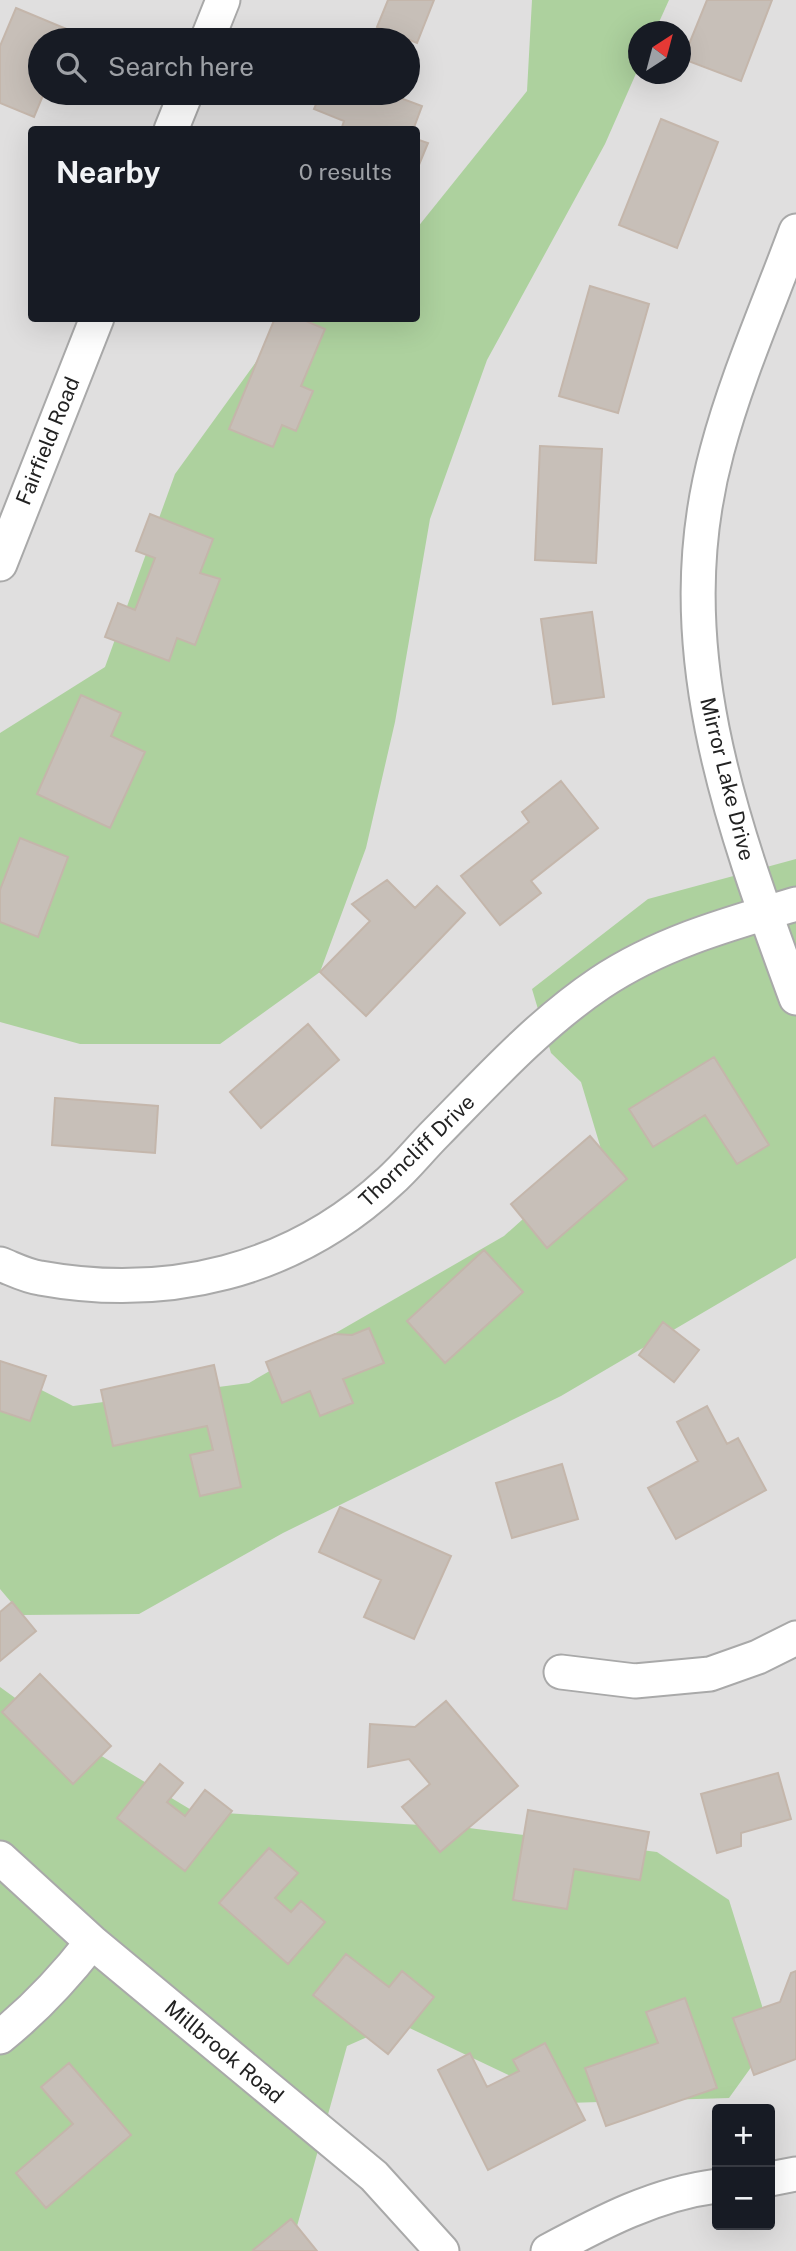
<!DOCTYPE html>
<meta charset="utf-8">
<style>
:root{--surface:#171b24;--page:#242831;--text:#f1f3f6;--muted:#9ea1a6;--line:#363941}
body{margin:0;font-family:"Public Sans",sans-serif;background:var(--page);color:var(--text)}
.controls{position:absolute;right:21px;bottom:21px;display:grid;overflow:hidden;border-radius:7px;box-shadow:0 7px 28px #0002}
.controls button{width:63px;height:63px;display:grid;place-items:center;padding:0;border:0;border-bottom:2px solid var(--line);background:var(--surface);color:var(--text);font:35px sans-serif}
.compass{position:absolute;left:628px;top:21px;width:63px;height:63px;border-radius:50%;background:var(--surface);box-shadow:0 7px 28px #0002;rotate:36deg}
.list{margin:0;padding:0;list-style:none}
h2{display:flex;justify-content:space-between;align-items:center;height:91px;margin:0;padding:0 28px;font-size:30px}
h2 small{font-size:23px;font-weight:400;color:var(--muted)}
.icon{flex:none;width:38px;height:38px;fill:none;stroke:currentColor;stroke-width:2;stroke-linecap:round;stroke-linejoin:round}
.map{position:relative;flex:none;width:796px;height:2251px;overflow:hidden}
.search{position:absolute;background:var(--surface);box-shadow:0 7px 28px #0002;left:28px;top:28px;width:392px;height:77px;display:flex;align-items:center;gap:18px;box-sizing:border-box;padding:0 24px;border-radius:38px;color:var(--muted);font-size:26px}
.panel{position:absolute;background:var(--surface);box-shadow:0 7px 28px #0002;left:28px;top:126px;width:392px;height:196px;border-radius:7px}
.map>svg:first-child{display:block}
</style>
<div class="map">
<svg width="796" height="2251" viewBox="0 0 796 2251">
<rect width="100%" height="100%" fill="#f2efe9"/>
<path fill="#e0dfdf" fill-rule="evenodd" d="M0,0h796v2251h-796zM638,32h42v42h-42zM40,40h368v53h-368zM32,130h384v188h-384zM717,2109h53v116h-53z"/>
<path fill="#add19e" d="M532,0h137l-14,31 -17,1v37l-33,75 -118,216 -57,159 -35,203 -29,126 -46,124 -100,72h-140l-80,-22v-289l105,-66 70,-193 112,-155 129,-1 1,-90 110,-137z
M796,859v399l-235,138 -278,137 -144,81 -117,1 -22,-26v-220l73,37 176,-23 255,-147 97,-87 -20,-67 -30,-29 -19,-64 116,-90z
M0,1687l65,47 128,77 276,17 188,24 72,48 43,138 -43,60 -162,5 -168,-80 -52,23 -53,191 8,14h-302z"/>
<path fill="#c7bfb8" stroke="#c4b6ab" stroke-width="2" d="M388,0h46l-17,43 -40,-16z
M707,0h65l-31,81 -58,-22z
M16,8l53,22 -4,10h-25v53h4l-10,24 -34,-14v-57z
M321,93h66l35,13 -9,24h-72l3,-9 -30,-12z
M661,119l57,23 -41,106 -58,-23z
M416,139l12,4 -12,29z
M590,286l59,18 -31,109 -59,-17z
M275,318h24l26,11 -24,57 12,5 -17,40 -14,-6 -9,22 -44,-18z
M540,446l62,3 -6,114 -61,-3z
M150,514l63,25 -13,34 20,6 -25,66 -18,-7 -8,23 -64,-24 13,-34 17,7 20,-52 -19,-7z
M592,612l12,85 -51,7 -12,-85z
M81,695l40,18 -10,23 34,16 -35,76 -73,-34z
M561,781l37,47 -67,53 10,12 -41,32 -39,-49 68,-54 -7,-10z
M20,838l48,19 -30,80 -38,-15v-32z
M387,880l28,28 22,-22 28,27 -99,103 -46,-44 50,-51 -18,-17z
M308,1024l31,36 -78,68 -31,-36z
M714,1057l55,88 -32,19 -32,-49 -52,32 -24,-38z
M55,1098l103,8 -3,47 -103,-8z
M590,1136l37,43 -80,69 -36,-44z
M484,1250l39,42 -78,71 -38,-42z
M663,1322l36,28 -25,32 -35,-27z
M369,1328l15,35 -41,16 10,24 -33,13 -10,-25 -28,12 -16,-41 69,-28 17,1z
M0,1361l46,15 -16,45 -30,-10z
M214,1365l27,122 -41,9 -10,-41 23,-5 -6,-24 -94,20 -12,-56z
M707,1406l20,38 11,-6 28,52 -90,49 -28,-51 50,-27 -21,-39z
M562,1464l16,55 -66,19 -16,-55z
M340,1507l111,49 -37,83 -50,-22 17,-37 -62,-28z
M12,1602l24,29 -36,30v-49z
M40,1674l71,72 -38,38 -71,-72z
M446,1701l72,85 -78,66 -38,-45 28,-23 -21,-25 -41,8 2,-43 45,3z
M160,1764l23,19 -16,19 18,14 20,-26 27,21 -47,60 -68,-53z
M778,1773l13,46 -50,14v13l-24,7 -16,-59z
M528,1810l121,22 -9,48 -66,-11 -7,40 -54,-9z
M269,1848l29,25 -23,25 16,14 10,-11 24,21 -37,42 -69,-61z
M346,1954l43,33 13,-16 32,26 -46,57 -75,-59z
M796,1971v88l-42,16 -21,-57 47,-16 11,-29z
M685,1998l32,90 -111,38 -21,-58 73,-25 -12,-31z
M545,2043l40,77 -97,50 -50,-100 32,-17 17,34 32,-16 -6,-11z
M69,2063l62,72 -85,73 -30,-35 57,-49 -32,-37z
M291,2219l26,32h-63l-1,-1z"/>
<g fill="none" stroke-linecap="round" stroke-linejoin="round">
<g stroke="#a9a9a9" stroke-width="37">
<path id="minor" d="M207,40l16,-40
M171,130l15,-37
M796,231c-27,73 -59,145 -79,220 -52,192 13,368 79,547
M0,564l97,-246
M0,1264c13,5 26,12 40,14 127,23 252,-6 349,-96 17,-15 31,-33 47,-49 52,-53 103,-109 164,-150 60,-40 128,-59 196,-79
M561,1672l74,9 75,-7 48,-17 38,-19
M0,1858l92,84 282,234 68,75
M0,2037c35,-28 64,-59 92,-95
M770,2179l26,-5
M548,2251c54,-29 107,-57 169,-65"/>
</g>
<use href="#minor" stroke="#fff" stroke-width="33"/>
</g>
<g text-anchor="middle" stroke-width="5" stroke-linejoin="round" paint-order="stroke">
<g font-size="21" fill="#222" stroke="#fff">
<text transform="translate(48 441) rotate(-68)" y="7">Fairfield Road</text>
<text transform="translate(727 779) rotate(76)" y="7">Mirror Lake Drive</text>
<text transform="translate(417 1151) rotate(-44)" y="7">Thorncliff Drive</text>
<text transform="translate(224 2052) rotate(40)" y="7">Millbrook Road</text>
</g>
</g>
</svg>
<div class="controls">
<button>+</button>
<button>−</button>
</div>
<svg class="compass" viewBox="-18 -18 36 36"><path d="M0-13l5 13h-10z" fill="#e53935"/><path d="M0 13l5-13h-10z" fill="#9ea1a6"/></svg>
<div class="search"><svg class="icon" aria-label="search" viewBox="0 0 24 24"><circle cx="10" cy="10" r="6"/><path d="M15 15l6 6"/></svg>Search here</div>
<section class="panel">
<h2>Nearby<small>0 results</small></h2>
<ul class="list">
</ul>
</section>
</div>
